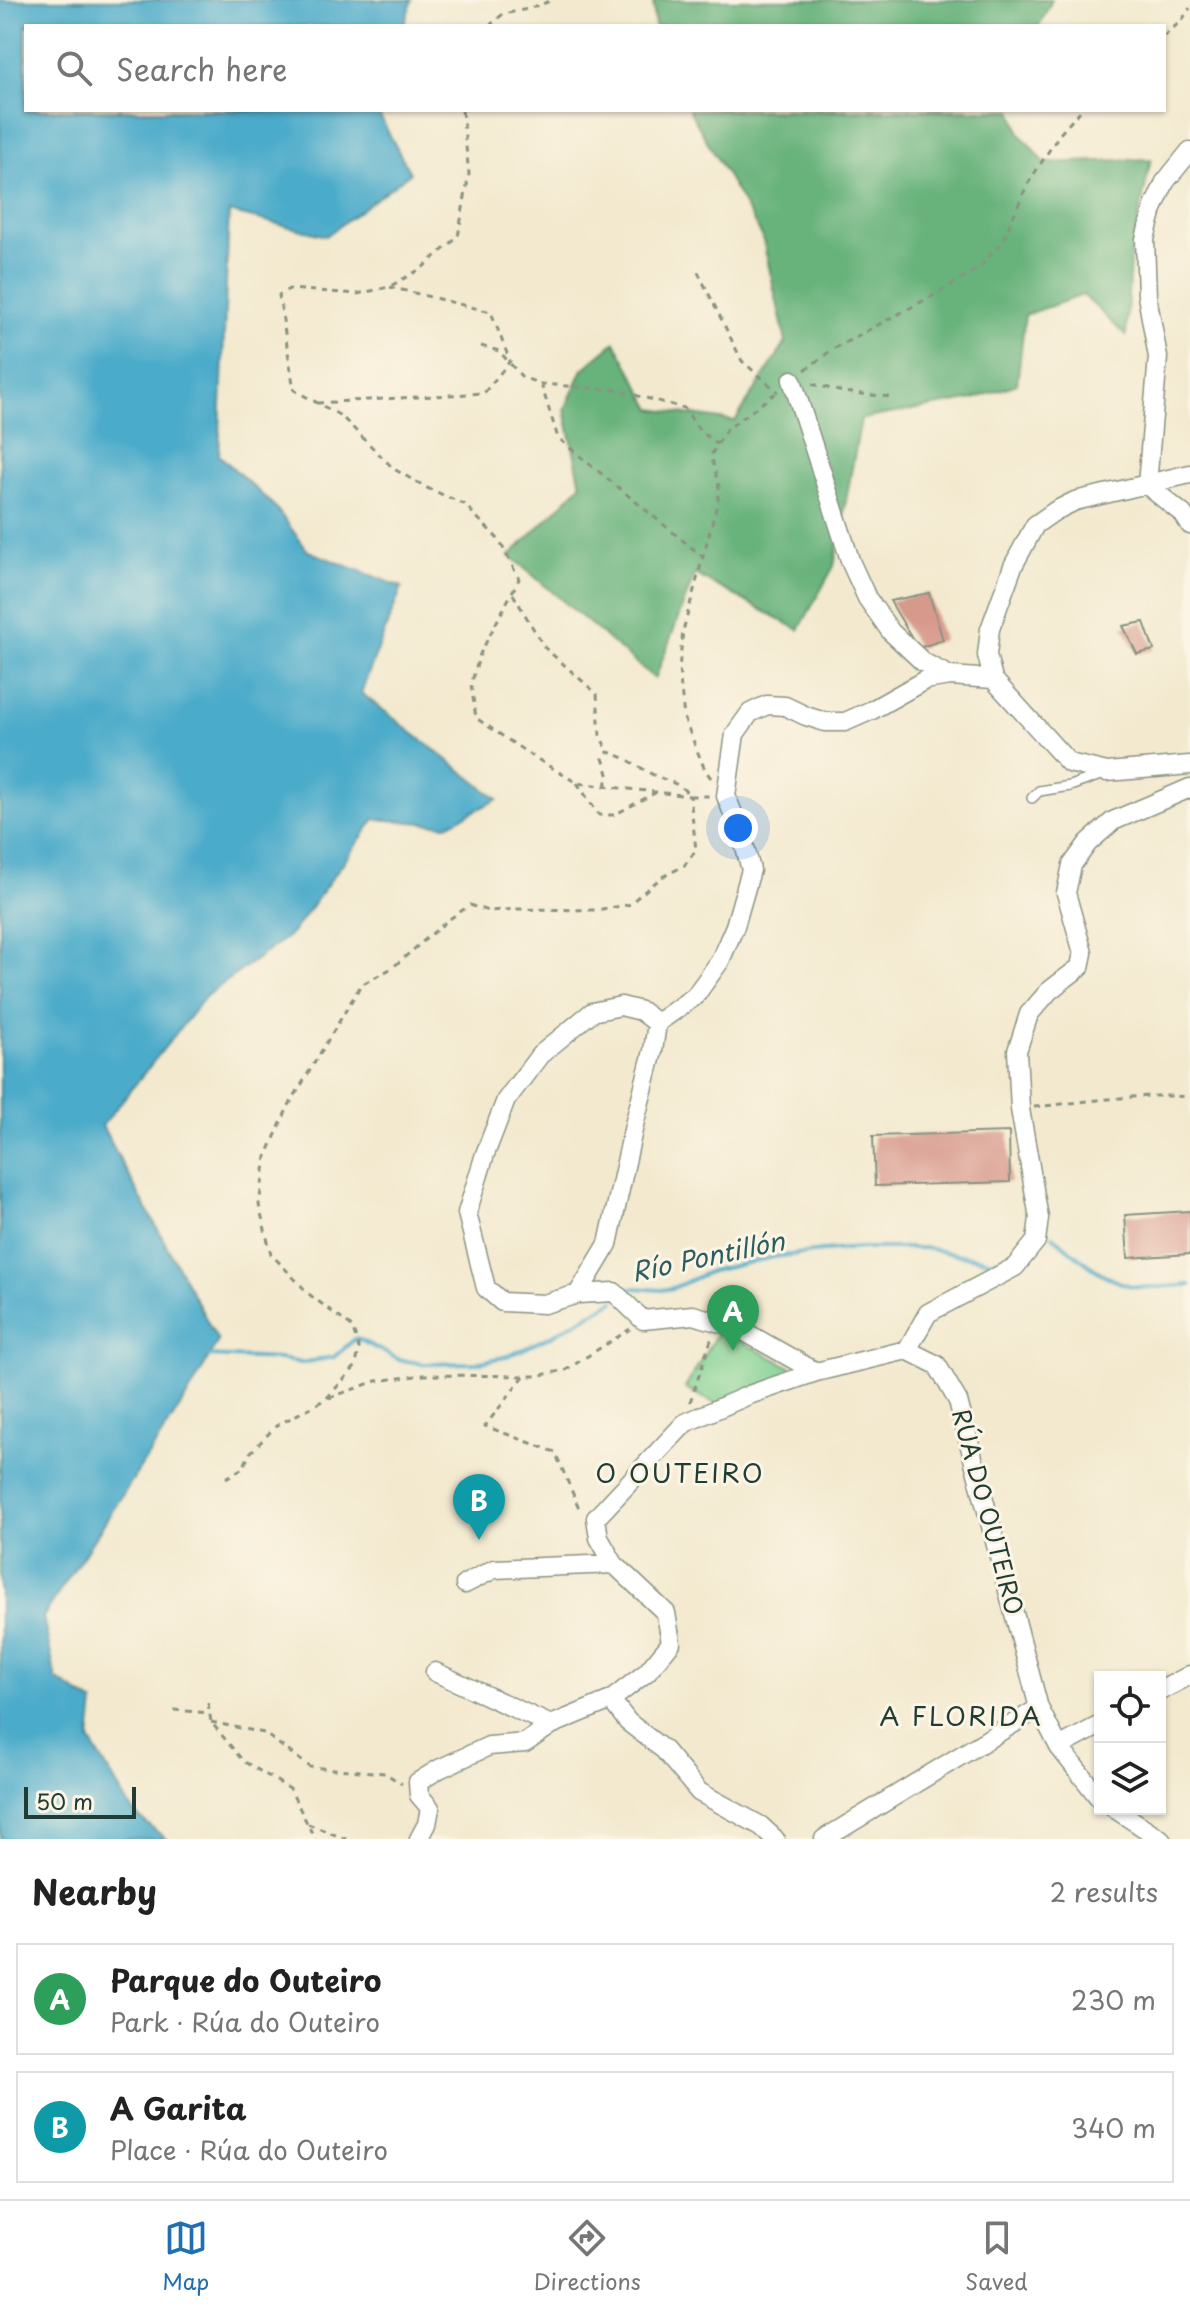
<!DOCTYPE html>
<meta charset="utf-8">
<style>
:root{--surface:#fff;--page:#f6f6f6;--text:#222;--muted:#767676;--line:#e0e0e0;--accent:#1f6fb2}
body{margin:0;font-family:"Playpen Sans",sans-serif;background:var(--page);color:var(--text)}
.controls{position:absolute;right:24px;bottom:24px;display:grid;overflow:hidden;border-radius:0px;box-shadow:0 2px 6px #0004}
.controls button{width:72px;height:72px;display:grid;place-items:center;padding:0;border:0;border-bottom:2px solid var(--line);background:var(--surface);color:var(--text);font:40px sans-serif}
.scale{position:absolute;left:24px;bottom:20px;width:112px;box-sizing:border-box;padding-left:8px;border:4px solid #1f3d34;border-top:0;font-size:22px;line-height:28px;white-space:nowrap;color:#1f3d34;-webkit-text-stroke:6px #fcf5e5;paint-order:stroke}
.you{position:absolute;left:738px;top:828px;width:28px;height:28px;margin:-20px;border:6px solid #fff;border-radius:50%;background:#1a73e8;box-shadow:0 0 0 12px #1a73e833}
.badge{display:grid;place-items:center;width:52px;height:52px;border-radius:50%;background:var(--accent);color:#fff;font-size:26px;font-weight:700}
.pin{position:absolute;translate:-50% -66px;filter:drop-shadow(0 2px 4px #0008)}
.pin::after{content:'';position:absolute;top:42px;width:28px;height:24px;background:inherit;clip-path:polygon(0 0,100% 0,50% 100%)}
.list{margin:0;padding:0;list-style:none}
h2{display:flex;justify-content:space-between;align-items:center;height:104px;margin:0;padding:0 32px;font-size:34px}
h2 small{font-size:26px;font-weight:400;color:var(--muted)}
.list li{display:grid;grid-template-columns:52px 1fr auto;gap:24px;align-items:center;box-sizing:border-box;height:112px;margin:0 16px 16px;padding:0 16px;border:2px solid var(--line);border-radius:0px}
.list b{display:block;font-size:30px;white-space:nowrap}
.list p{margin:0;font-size:26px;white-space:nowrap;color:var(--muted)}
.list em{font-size:26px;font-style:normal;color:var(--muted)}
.icon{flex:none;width:44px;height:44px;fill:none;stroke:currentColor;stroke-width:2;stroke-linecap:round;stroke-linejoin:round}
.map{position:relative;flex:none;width:1190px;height:1839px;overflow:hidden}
.search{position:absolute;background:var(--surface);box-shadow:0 2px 6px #0004;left:24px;right:24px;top:24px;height:88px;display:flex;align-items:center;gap:20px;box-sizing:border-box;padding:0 28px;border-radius:0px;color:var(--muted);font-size:30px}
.sheet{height:360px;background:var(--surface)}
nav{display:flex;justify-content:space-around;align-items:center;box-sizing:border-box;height:112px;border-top:2px solid var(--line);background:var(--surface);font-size:22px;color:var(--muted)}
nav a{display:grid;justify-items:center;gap:4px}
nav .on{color:var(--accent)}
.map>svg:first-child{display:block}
</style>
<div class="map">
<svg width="1190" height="1839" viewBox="0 0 1190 1839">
<rect width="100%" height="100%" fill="#fcf5e5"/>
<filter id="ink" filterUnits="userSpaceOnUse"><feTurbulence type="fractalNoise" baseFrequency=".0125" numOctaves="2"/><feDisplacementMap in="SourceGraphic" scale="16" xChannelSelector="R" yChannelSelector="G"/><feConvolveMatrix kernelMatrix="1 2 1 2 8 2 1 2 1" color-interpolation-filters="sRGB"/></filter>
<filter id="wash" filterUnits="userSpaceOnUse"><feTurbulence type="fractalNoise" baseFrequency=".006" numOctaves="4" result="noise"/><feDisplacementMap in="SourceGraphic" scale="32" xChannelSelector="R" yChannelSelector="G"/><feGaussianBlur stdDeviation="1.8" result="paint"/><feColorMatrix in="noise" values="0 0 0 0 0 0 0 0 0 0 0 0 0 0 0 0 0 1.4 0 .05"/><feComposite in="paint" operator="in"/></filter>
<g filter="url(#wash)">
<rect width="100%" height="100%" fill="#f3e9cf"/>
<path fill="#80d091" stroke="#508662" stroke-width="2" d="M719,1330l79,41 -82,33 -31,-16z"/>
<path fill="#68b27b" stroke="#447858" stroke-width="2" d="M653,0h399l-13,26h-384z
M689,110h323l8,24 25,29 106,-4 -21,100 -4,77 -43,-41 -58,20 -8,69 -43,15 -113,20 -27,147 -35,64 -104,-56 -40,105 -145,-123 71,-71 -16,-76 18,-40 32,-27 37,67 83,12 51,-79 -24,-106z"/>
<path fill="#4cabca" stroke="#36747f" stroke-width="2" d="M0,0h412l-8,26h-378v84h353l-1,3 32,60 -84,63 -97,-24 -10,243 56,52 33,44 94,36 -41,106 137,106 -51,26 -72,-6 -84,115 -85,62 -104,130 116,215 -27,49 -148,227 13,62 38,24 -4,37 43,72 33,27h-166z"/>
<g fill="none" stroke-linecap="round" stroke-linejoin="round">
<path stroke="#4cabca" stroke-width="4" d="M1053,1236c25,20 53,48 86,51 17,1 34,-1 51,-2
M624,1292l11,-4 26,2 12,-2 38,-17 63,-14 48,-6 40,-3h63l66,13 24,-4
M207,1356l73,3 21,4 33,-6 22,-19 42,21 25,5 53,-1 33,-7 44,-21 61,-34"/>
</g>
<g id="blocks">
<path fill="#d7998c" d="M929,593l14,47 -25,8 -28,-47z
M1144,622l10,28 -17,4 -14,-28z
M1009,1132l1,50 -135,4 -2,-50z
M1190,1211v43l-62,4 -3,-43z"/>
</g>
</g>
<g filter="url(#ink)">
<use href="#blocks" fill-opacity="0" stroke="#899382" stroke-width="2"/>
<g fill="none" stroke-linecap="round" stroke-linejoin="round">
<g stroke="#899382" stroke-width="12">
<path id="lane" d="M1032,798l7,-7 31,-5 33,-12"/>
</g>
<g stroke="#899382" stroke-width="21">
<path id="street" d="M792,380l59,183 16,35 24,34 32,30 27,14
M1190,474l-115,27 -20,10 -20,14 -22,41 -23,63 -3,26 6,24 76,84 38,9 83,-7
M1147,485l11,-128 -11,-61 -2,-57 8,-30 12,-27 25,-31
M1147,485l36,29 7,11
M657,1023l-16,-12 -20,-5 -29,6 -52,43 -34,45 -21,54 -18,59 19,75 16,14 42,2 34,-10 36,-2 29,28 50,-5 45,13 78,44
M657,1023l38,-27 25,-35 15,-35 16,-56 -9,-34 -16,-40 9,-62 15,-21 17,-8 18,1 21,10 19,6h20l27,-12 53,-30 25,-4 43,3
M578,1294l30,-50 27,-123 18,-70 4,-28
M907,1350l21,-37 87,-46 21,-26 3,-23 -19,-109 -3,-58 12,-37 20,-23 31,-24 3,-14 -17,-60 6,-28 16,-22 25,-22 77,-33
M465,1584l29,-15 120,-5
M435,1672l116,53
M1160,1691l30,-16
M611,1700l17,22 36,28 35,42 62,34 14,13
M1059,1747l41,-22
M1115,1809l46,30
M419,1839l8,-15 3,-16 -11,-13 -1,-13 21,-13 50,-23 36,-3 26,-18 60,-25 36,-28 24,-29 -5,-30 -52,-49 -15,-26 -3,-20 89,-95 64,-28 67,-23 91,-22 30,15 21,36 81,307
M824,1839l215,-131 20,39 41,52"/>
</g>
<path stroke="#899382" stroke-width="3" stroke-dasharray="6 6" stroke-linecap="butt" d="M489,26l14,-12 25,-5 25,-9
M1164,36l18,-16 8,-12
M698,272l44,89 36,31
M481,346l18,5 23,26 19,7 75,6 68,18 16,23 17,13
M805,370l28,-21 105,-56 41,-25 23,-26 25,-57 32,-50 22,-25
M541,384l17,54 145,119
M812,384l31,8 47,5
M317,403l167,-10 26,-32 -19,-49 -101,-25
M513,594l31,53 53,47 3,41 8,17
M711,778l-6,-8 -21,-52 -5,-49 4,-38 35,-130 1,-15 -8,-31 15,-25 51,-38
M577,783l22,32h15l41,-22
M605,786l4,-9 -6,-19 5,-6c22,6 30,16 48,24 16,7 22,6 34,20h20
M1034,1107c52,-5 104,-14 156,-10
M524,1376l-39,50 70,26 24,56 4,2
M329,1398l47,-17 48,-6 112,1 30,-6 64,-41
M690,1402l22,-65
M226,1478l17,-10 7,-15 26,-27 50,-27 30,-33 3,-18 -7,-21 -42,-32 -39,-41 -12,-49 7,-48 22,-50 73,-122 31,-17 56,-48 22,-15 18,6 30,-2 77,1 33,-5 34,-28 22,-11 12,-16 -6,-54 -113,-13 -48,-29 -53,-36 -5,-34 9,-30 39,-75 -20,-39 -35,-36 -37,-16 -33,-19 -53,-53 -47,-26 -15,-95 10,-6 68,5 32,-7 33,-19 36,-31 11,-63 -7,-64
M208,1703l3,19 32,39 47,28 25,50
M174,1710l36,3
M211,1722l53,11 46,34 75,6 17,11
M308,1824l38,15"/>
<use href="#lane" stroke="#fff" stroke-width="9"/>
<use href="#street" stroke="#fff" stroke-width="18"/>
</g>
</g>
<g text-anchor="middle" stroke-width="6" stroke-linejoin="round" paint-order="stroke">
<g font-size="24" fill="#1f3d34" stroke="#fcf5e5">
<text transform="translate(987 1512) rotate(75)" y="8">RÚA DO OUTEIRO</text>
</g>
<g font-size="26" font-style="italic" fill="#2c5e61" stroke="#fcf5e5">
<text transform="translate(708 1257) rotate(-12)" y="9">Río Pontillón</text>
</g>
<g font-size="26" letter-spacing="2" fill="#1f3d34" stroke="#fcf5e5">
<text x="680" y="1483">O OUTEIRO</text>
<text x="961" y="1726">A FLORIDA</text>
</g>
</g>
</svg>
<div class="controls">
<button><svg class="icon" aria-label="locate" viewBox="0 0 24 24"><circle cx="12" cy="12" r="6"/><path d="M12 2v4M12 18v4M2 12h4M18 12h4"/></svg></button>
<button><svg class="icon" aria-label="layers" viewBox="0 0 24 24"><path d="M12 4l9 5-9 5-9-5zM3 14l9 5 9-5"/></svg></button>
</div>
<div class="scale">50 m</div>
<div class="you"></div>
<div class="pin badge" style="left:733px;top:1351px;background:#2e9e5b">A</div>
<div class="pin badge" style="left:479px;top:1540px;background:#0f9aa8">B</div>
<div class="search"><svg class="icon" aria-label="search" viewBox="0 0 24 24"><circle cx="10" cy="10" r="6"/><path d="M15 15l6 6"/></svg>Search here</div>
</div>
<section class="sheet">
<h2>Nearby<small>2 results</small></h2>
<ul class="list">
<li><span class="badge" style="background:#2e9e5b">A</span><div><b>Parque do Outeiro</b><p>Park · Rúa do Outeiro</p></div><em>230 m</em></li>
<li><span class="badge" style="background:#0f9aa8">B</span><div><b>A Garita</b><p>Place · Rúa do Outeiro</p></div><em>340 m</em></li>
</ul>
</section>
<nav>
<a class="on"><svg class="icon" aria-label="map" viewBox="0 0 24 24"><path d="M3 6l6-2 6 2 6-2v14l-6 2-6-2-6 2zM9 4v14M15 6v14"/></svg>Map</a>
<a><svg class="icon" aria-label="directions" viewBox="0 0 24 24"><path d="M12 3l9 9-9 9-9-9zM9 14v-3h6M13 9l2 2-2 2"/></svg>Directions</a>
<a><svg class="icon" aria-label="saved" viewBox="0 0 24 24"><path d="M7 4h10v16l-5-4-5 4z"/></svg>Saved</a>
</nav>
